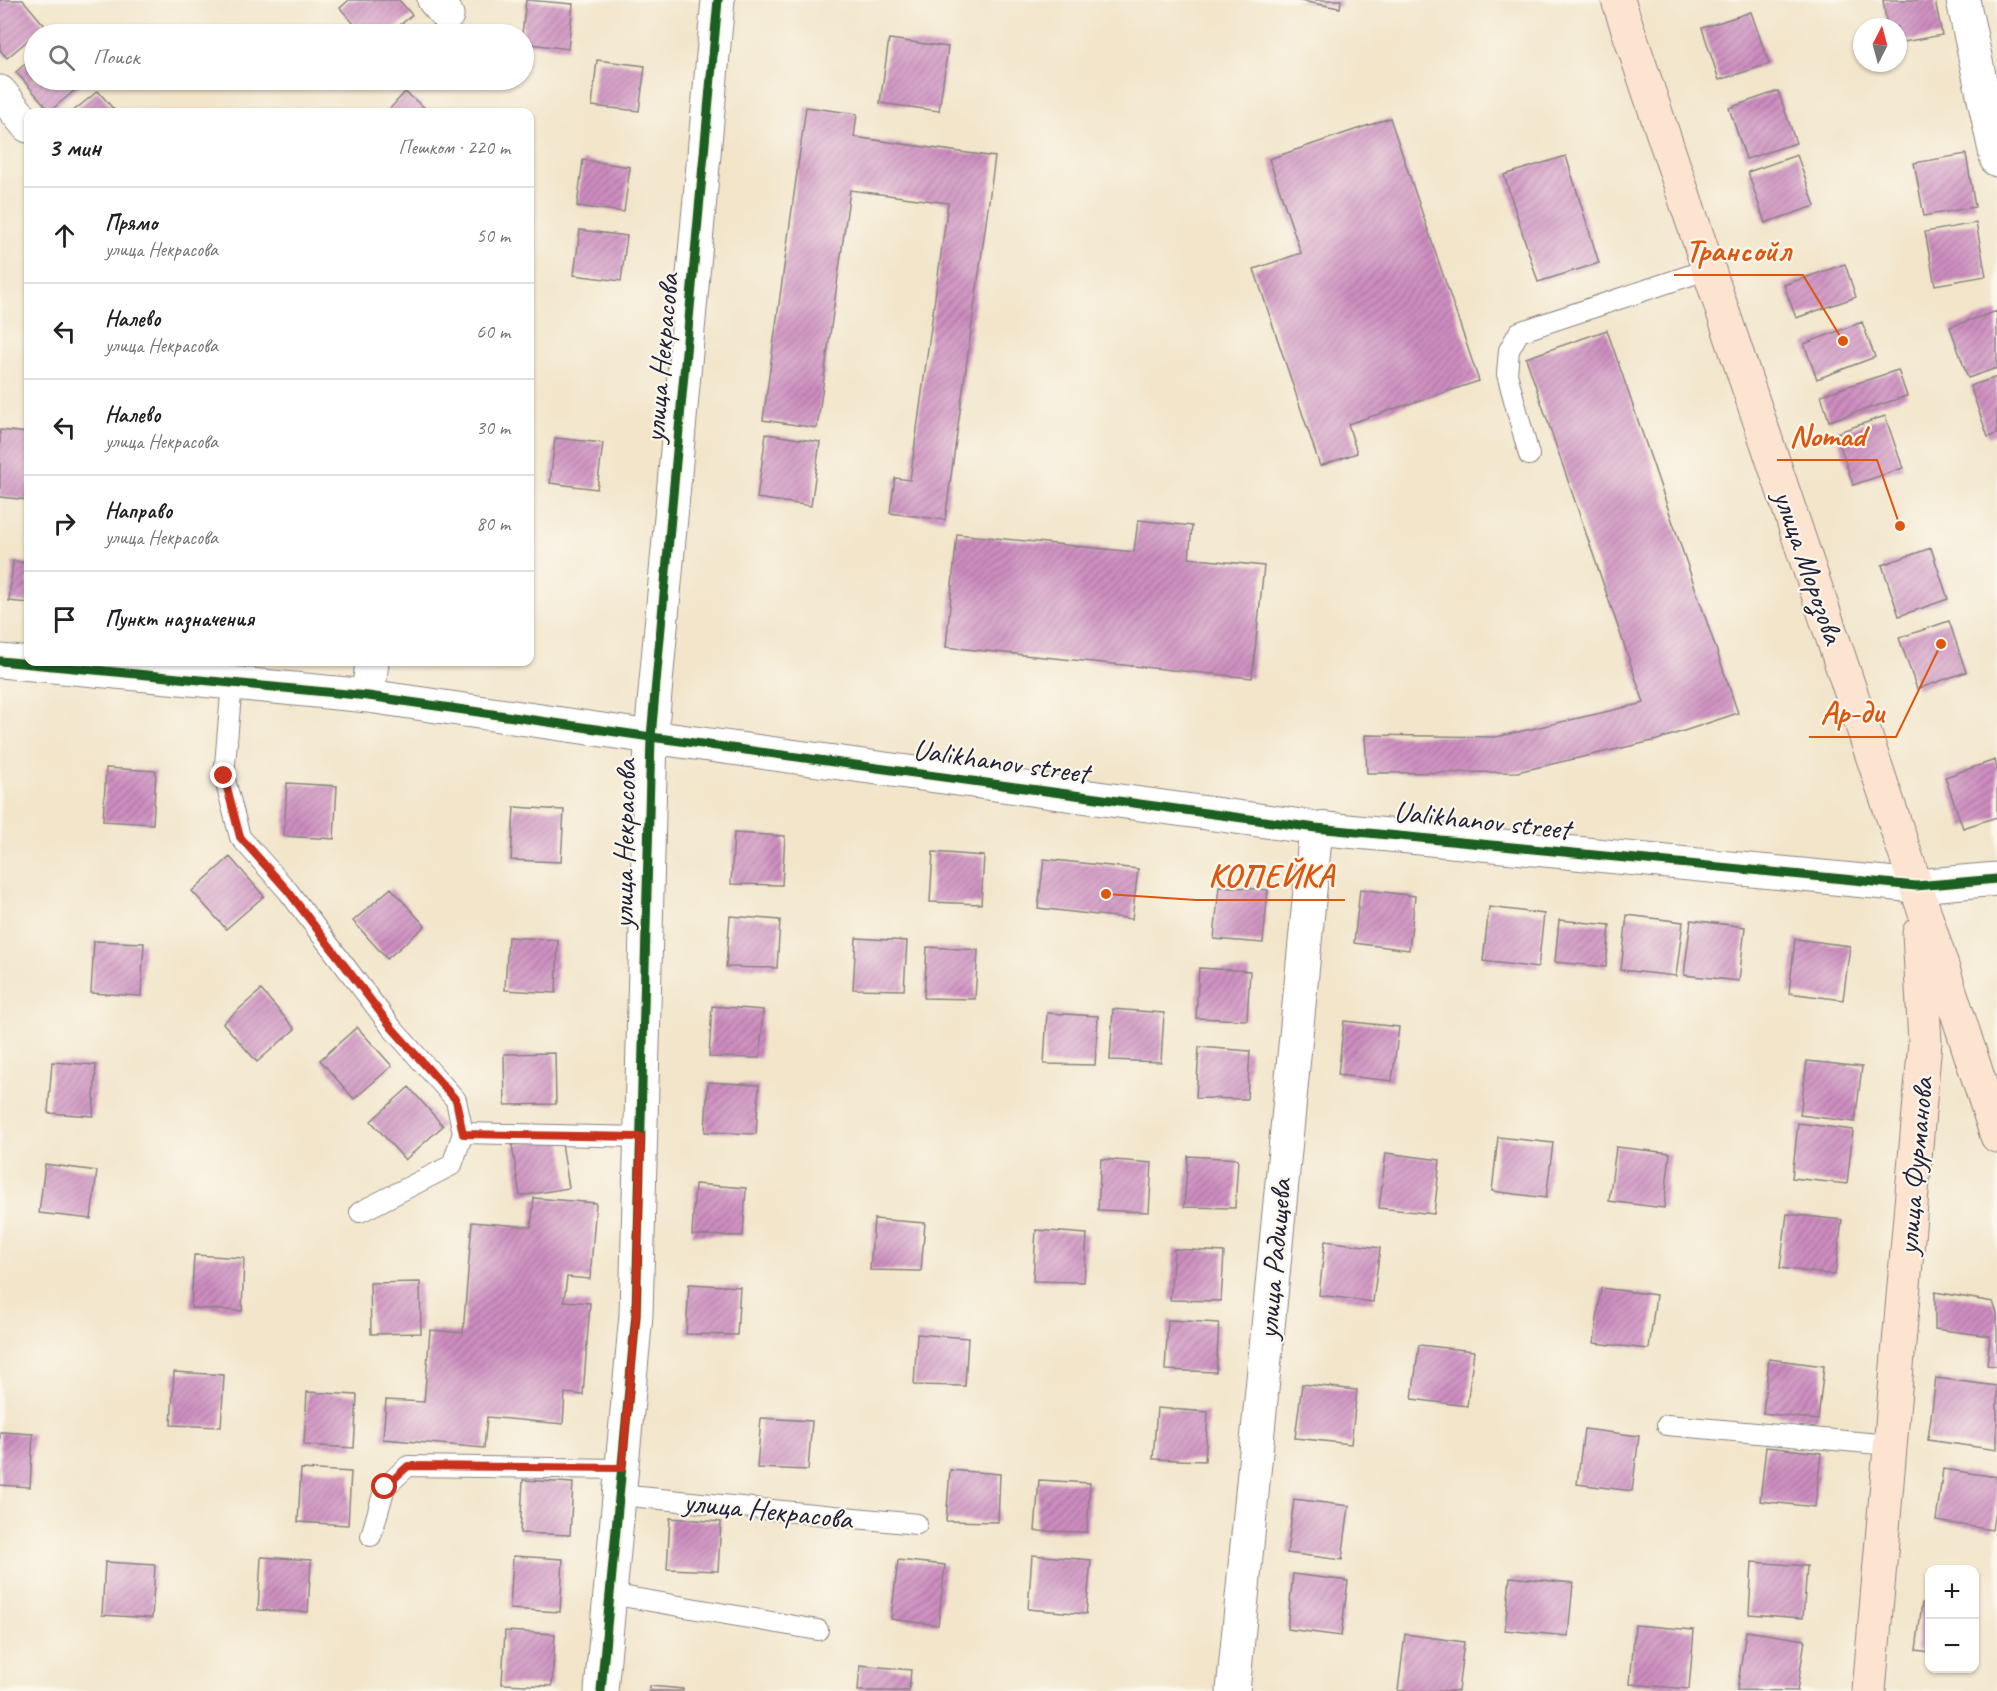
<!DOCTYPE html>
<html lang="ru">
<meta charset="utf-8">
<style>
:root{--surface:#fff;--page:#f6f6f6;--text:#202124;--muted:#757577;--line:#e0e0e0}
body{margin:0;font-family:Caveat,sans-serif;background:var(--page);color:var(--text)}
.controls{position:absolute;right:18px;bottom:18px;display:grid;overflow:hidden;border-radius:12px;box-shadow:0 2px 4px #0004}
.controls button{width:54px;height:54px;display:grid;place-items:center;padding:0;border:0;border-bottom:2px solid var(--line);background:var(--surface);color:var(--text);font:30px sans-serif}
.compass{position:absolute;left:1853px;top:18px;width:54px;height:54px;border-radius:50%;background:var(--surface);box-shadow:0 2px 4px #0004;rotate:6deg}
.stop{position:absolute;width:18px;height:18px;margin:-14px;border:4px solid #c8321e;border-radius:50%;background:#fff}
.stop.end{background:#c8321e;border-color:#fff;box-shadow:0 2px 6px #0008}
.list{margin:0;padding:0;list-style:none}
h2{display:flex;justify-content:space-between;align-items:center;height:78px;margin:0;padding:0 24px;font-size:26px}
h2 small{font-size:20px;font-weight:400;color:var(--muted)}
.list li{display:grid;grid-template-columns:39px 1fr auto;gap:18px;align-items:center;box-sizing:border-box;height:96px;padding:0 24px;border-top:2px solid var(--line)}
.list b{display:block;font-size:22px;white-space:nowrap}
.list p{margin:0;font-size:20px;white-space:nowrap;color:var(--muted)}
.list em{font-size:20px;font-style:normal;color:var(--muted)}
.icon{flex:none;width:33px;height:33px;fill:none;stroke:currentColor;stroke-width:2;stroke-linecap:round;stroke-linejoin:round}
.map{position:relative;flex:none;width:1997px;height:1691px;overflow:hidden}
.search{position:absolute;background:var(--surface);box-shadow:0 2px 4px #0004;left:24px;top:24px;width:510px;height:66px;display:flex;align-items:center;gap:15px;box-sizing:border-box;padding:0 21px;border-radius:33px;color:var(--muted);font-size:22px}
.panel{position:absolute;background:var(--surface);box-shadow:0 2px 4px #0004;left:24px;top:108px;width:510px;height:558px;border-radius:12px}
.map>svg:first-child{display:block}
</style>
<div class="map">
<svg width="1997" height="1691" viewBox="0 0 1997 1691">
<defs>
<pattern id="building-hatch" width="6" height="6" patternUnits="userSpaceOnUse" patternTransform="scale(1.5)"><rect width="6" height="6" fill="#cd8dc0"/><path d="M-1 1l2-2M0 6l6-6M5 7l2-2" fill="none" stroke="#a6739d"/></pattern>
</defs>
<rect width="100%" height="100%" fill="#fbf7ec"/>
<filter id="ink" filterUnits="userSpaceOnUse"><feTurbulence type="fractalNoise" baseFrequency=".0167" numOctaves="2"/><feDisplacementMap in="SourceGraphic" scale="12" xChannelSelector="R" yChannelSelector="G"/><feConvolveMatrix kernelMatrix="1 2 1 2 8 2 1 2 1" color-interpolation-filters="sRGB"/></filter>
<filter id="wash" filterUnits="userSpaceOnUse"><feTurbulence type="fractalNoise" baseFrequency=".008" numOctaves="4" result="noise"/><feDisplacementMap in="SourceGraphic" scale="24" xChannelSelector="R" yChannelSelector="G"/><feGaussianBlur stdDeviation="1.35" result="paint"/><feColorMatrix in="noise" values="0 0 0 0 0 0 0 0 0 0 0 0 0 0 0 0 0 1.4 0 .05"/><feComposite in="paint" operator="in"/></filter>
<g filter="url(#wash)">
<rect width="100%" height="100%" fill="#f2e5ca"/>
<g id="blocks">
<path fill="url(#building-hatch)" d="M0,0h23l22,26 -38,32 -7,-8z
M349,0h50l13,15 -23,19h-26l-23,-26z
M526,0l47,4 -5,45 -44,-6v-9h-2z
M1295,0h46l-1,8z
M1883,0h52l7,35 -44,8v-16h-11z
M1751,12l18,52 -50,16 -17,-52z
M889,39l59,8 -9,64 -59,-8z
M34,56v24h53l-37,31 -34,-39z
M597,60l48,6 -6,45 -47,-5z
M98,91l18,21h-44z
M1778,91l18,52 -50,16 -17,-51z
M405,92l25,20h-43z
M806,107l51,7 -3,23 141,20 -50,363 -55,-7 5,-35 15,2 38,-277 -98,-13 -33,238 -54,-8z
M1390,118l89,263 -131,43 9,29 -37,13 -66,-197 47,-16 -32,-94z
M1966,154l9,53 -51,9 -10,-53z
M1797,155l18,51 -50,17 -17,-51z
M1566,156l33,107 -61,19 -34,-107z
M583,160l47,7 -6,45 -47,-6z
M1976,223l10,53 -51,9 -10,-53z
M580,230l47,6 -6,45 -47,-6z
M1845,264l11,33 -60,21 -12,-33z
M1997,311v57l-29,10 -18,-51z
M1862,322l13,35 -58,22 -13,-35z
M1607,330l131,383 -81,27 -140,32 -150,1 -2,-38 131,2 148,-34 -118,-345z
M1898,370l9,26 -78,25 -8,-26z
M1997,377v57l-9,3 -18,-51z
M1885,416l18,52 -50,17 -17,-52z
M0,430l28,3v67l-28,-3z
M766,434l54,8 -9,64 -54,-8z
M555,438l48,5 -6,46 -47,-6z
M1138,520l54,6 -3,32 75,8 -12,112 -306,-31 11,-113 177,18z
M1931,548l17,51 -49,17 -17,-51z
M13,561l15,2v40l-19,-2z
M1949,621l17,51 -49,17 -18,-51z
M1995,760l2,8v49l-34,11 -18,-51z
M106,768l50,3 -3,53 -50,-3z
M287,783l50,3 -3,53 -50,-3z
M514,807l50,3 -3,52 -50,-2z
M734,833l51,3 -3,49 -51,-1z
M933,852l51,4 -3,48 -51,-2z
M230,857l34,39 -38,33 -34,-38z
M1044,859l94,10 -6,50 -94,-11z
M1219,886l49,4 -5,53 -49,-4z
M391,888l34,38 -38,33 -34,-38z
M1360,889l55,7 -6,54 -55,-7z
M1489,907l55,7 -6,54 -55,-7z
M1627,915l56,7 -7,54 -55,-6z
M730,916l50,4 -3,48 -51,-1z
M1559,920l51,5 -4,42 -51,-5z
M1691,920l54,7 -6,54 -55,-6z
M508,937l50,3 -2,53 -51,-3z
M856,938l51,3 -3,49 -51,-1z
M1795,939l55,7 -7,54 -54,-7z
M94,941l50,2 -3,53 -50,-3z
M927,947l51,3 -3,49 -51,-1z
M1199,968l51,3 -3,49 -51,-2z
M261,990l34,39 -38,33 -34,-39z
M712,1006l51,4 -3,48 -51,-1z
M1113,1009l51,4 -3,49 -51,-2z
M1047,1013l51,3 -3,49 -51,-1z
M1344,1021l55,6 -7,54 -54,-6z
M357,1027l35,39 -38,33 -34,-39z
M1199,1047l51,4 -3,48 -51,-1z
M555,1053l1,51 -51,1 -1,-51z
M1807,1061l55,6 -7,55 -55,-7z
M52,1062l44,3 -3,51 -45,-3z
M708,1082l51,3 -3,49 -51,-2z
M409,1087l34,39 -38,34 -34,-39z
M1798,1123l55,7 -6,54 -55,-6z
M561,1137l8,51 -49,8 -8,-51z
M1498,1137l55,6 -7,55 -54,-7z
M1616,1147l54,6 -6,55 -55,-7z
M1386,1153l54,7 -6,54 -55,-6z
M1188,1156l50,3 -3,49 -51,-1z
M1101,1159l51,4 -3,49 -51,-2z
M45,1164l52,7 -6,48 -52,-6z
M695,1184l51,4 -3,48 -51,-1z
M534,1198l62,5 -6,76 -23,-2 -3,24 26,2 -7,92 -18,-2 -2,31 -76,-7 -3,31 -101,-9 3,-39 38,2 6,-72 33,3 9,-111 59,5z
M1787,1214l55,6 -7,55 -55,-7z
M874,1219l51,4 -4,48 -51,-1z
M1036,1230l51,4 -3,48 -51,-1z
M1325,1241l55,7 -7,54 -54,-7z
M1174,1249l50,3 -3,49 -51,-1z
M194,1255l50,3 -2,53 -51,-3z
M420,1282l1,51 -50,1 -1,-51z
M689,1284l51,3 -3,48 -51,-1z
M1601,1288l55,7 -7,54 -55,-6z
M1935,1292l58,10 4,11v53l-10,-1 3,-29 -55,-7z
M1168,1320l51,3 -3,49 -51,-2z
M917,1334l51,4 -3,48 -51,-1z
M1419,1345l55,6 -7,55 -55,-7z
M1769,1359l55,7 -6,54 -55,-7z
M174,1372l50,3 -3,52 -50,-2z
M1936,1378l61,8v64l-69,-10z
M1302,1384l55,6 -6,54 -56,-6z
M307,1392l50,3 -3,53 -50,-3z
M1157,1408l51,4 -3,49 -52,-2z
M761,1418l51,3 -4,49 -51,-2z
M1584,1429l55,7 -7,55 -55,-7z
M0,1432l33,2 -3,53 -30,-2z
M1766,1447l55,6 -6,54 -55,-6z
M301,1469l50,3 -3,53 -50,-3z
M1943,1469l54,8v20l-5,33 -56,-9z
M950,1470l50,4 -2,48 -52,-1z
M523,1480l50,3 -3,52 -50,-2z
M1039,1480l51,3 -3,49 -52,-1z
M1294,1499l55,7 -7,54 -55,-7z
M670,1518l51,4 -3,49 -51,-2z
M1032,1555l59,5 -5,54 -58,-5z
M513,1556l50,3 -3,53 -50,-3z
M261,1557l50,3 -3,52 -50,-2z
M898,1560l47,5 -7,60 -47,-6z
M105,1562l50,3 -3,53 -50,-3z
M1752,1562l55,4 -4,52 -54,-4z
M1293,1574l55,7 -7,55 -54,-7z
M1510,1577l63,6 -5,53 -63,-6z
M1922,1603l8,1v48l-14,-2z
M1635,1625l59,5 -5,59 -59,-5z
M505,1631l50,3 -3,52 -50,-2z
M1746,1631l59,9 -8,51 -60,-1z
M1405,1634l59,8 -6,49h-60z
M860,1665l51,5 -2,21h-51z
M650,1686l33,3v2h-34z"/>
</g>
</g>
<g filter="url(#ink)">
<use href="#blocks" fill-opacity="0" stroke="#8a8482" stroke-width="1.5"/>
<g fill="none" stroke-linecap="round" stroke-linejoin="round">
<g stroke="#8a8482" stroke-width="22">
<path id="lane" d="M1529,455l-22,-81 2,-24 10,-18 190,-63
M232,683l-8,93 16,61 48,54 104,137 64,72 7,33 -11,32 -92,47
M463,1133l178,4
M1667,1425l223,20
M619,1495l298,29
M371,1536l14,-49 23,-21 214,3
M610,1594l208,36"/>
</g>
<g stroke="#8a8482" stroke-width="35">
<path id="street" d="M434,0l13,15
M1963,0l34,160
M0,92l28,34
M0,661l368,35 283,41 665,91 600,58 81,-7
M368,696l4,-34
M601,1691l35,-376 15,-578 67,-737
M1233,1691l83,-863"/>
</g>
<g stroke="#8a8482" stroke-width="35">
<path id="secondary" d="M1618,0l298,886 81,250
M1869,1691l56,-649 -6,-109"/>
</g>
<use href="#lane" stroke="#fff" stroke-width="20"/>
<use href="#street" stroke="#fff" stroke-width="33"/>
<use href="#secondary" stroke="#fde4d1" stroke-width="33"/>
<g stroke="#fbf7ec" stroke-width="13">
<path id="cycleway" d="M0,661l368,35 283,41 665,91 600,58 81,-7
M601,1691l35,-376 15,-578 67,-737"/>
</g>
<use href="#cycleway" stroke="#1b5e20" stroke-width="9"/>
</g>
</g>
<g fill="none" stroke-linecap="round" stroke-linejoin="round" filter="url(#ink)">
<path stroke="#c8321e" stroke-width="8" d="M224,776l16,61 48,54 104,137 64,72 7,34 178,3 -5,178 -14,153 -214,-2 -23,21"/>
</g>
<g text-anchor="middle" stroke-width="4.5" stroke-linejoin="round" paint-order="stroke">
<g font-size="30" fill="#22223b" stroke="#fbf7ec">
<text transform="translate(661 358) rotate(-85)" y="10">улица Некрасова</text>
<text transform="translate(1809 567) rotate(71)" y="10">улица Морозова</text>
<text transform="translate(1001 761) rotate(8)" y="10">Ualikhanov street</text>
<text transform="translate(1482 820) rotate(6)" y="10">Ualikhanov street</text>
<text transform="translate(624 844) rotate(-89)" y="10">улица Некрасова</text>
<text transform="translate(1915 1166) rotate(-85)" y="10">улица Фурманова</text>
<text transform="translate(1274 1259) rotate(-85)" y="10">улица Радищева</text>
<text transform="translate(768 1510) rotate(6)" y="10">улица Некрасова</text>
</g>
</g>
<path fill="none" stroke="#de560e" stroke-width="2" d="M1843 341L1803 275H1674M1900 526L1877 460H1777M1941 644L1896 737H1809M1106 894L1196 900H1345"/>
<g fill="#de560e" stroke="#fbf7ec" stroke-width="2">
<circle cx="1843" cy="341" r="6"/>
<circle cx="1900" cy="526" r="6"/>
<circle cx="1941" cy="644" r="6"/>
<circle cx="1106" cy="894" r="6"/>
</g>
<g font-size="32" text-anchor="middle" font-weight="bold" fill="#de560e" stroke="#fbf7ec" stroke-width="4.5" stroke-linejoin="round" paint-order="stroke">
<text x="1738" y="261">Трансойл</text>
<text x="1827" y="446">Nomad</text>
<text x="1852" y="723">Ар-ди</text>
<text x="1271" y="886">КОПЕЙКА</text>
</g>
</svg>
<div class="controls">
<button>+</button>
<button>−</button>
</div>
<svg class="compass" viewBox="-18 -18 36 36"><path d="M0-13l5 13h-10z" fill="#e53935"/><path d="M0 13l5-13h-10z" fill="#757577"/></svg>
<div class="stop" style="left:385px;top:1487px"></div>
<div class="stop end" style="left:224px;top:776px"></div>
<div class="search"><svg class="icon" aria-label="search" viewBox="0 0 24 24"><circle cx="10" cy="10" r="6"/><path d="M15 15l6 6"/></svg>Поиск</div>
<section class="panel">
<h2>3 мин<small>Пешком · 220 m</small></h2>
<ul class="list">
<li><svg class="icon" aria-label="ahead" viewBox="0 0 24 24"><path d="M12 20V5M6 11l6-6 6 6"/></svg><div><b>Прямо</b><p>улица Некрасова</p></div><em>50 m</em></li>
<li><svg class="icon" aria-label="left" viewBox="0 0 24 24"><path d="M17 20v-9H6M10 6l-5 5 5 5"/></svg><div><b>Налево</b><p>улица Некрасова</p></div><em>60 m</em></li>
<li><svg class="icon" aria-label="left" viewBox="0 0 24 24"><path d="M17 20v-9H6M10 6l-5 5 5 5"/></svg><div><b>Налево</b><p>улица Некрасова</p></div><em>30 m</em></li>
<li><svg class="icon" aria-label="right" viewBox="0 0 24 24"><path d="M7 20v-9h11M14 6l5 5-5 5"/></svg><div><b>Направо</b><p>улица Некрасова</p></div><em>80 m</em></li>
<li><svg class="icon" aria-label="arrive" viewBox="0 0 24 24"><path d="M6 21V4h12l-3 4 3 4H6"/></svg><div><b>Пункт назначения</b></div></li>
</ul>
</section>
</div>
